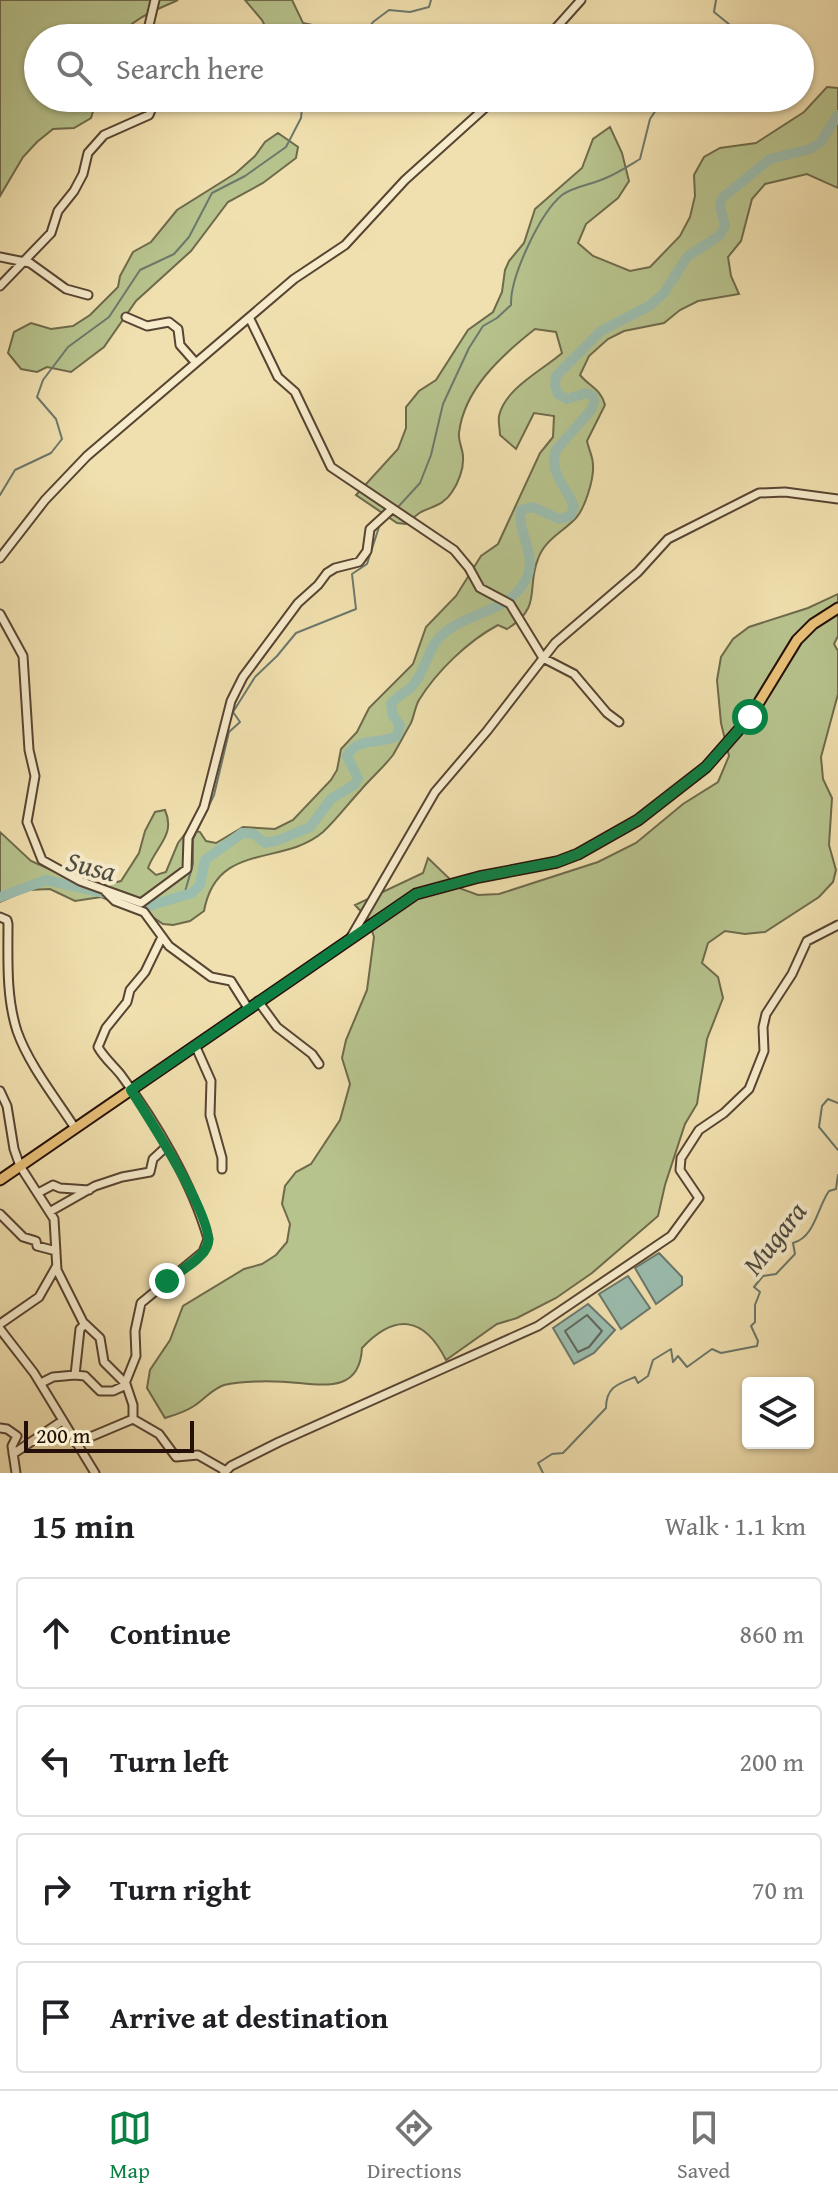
<!DOCTYPE html>
<meta charset="utf-8">
<style>
:root{--surface:#fff;--page:#f6f6f6;--text:#202124;--muted:#757577;--line:#e0e0e0;--accent:#0b8043}
body{margin:0;font-family:"Gentium Book Plus",serif;background:var(--page);color:var(--text)}
.controls{position:absolute;right:24px;bottom:24px;display:grid;overflow:hidden;border-radius:8px;box-shadow:0 2px 6px #0004}
.controls button{width:72px;height:72px;display:grid;place-items:center;padding:0;border:0;border-bottom:2px solid var(--line);background:var(--surface);color:var(--text);font:40px sans-serif}
.scale{position:absolute;left:24px;bottom:20px;width:170px;box-sizing:border-box;padding-left:8px;border:4px solid #251009;border-top:0;font-size:22px;line-height:28px;white-space:nowrap;color:#251009;-webkit-text-stroke:6px #f6ebcb;paint-order:stroke}
.stop{position:absolute;width:24px;height:24px;margin:-18px;border:6px solid #0b8043;border-radius:50%;background:#fff}
.stop.end{background:#0b8043;border-color:#fff;box-shadow:0 2px 8px #0008}
.list{margin:0;padding:0;list-style:none}
h2{display:flex;justify-content:space-between;align-items:center;height:104px;margin:0;padding:0 32px;font-size:34px}
h2 small{font-size:26px;font-weight:400;color:var(--muted)}
.list li{display:grid;grid-template-columns:52px 1fr auto;gap:24px;align-items:center;box-sizing:border-box;height:112px;margin:0 16px 16px;padding:0 16px;border:2px solid var(--line);border-radius:8px}
.list b{display:block;font-size:30px;white-space:nowrap}
.list em{font-size:26px;font-style:normal;color:var(--muted)}
.icon{flex:none;width:44px;height:44px;fill:none;stroke:currentColor;stroke-width:2;stroke-linecap:round;stroke-linejoin:round}
.map{position:relative;flex:none;width:838px;height:1473px;overflow:hidden}
.search{position:absolute;background:var(--surface);box-shadow:0 2px 6px #0004;left:24px;right:24px;top:24px;height:88px;display:flex;align-items:center;gap:20px;box-sizing:border-box;padding:0 28px;border-radius:44px;color:var(--muted);font-size:30px}
.sheet{height:616px;background:var(--surface)}
nav{display:flex;justify-content:space-around;align-items:center;box-sizing:border-box;height:112px;border-top:2px solid var(--line);background:var(--surface);font-size:22px;color:var(--muted)}
nav a{display:grid;justify-items:center;gap:4px}
nav .on{color:var(--accent)}
.map>svg:first-child{display:block}
</style>
<div class="map">
<svg width="838" height="1473" viewBox="0 0 838 1473">
<rect width="100%" height="100%" fill="#f1e0af"/>
<filter id="stains"><feTurbulence type="fractalNoise" baseFrequency=".0025" numOctaves="4"/><feColorMatrix values="0 0 0 0 .2 0 0 0 0 .09 0 0 0 0 .02 0 0 0 .5 -.17"/></filter>
<radialGradient id="worn" r=".72"><stop offset=".6" stop-color="#630" stop-opacity="0"/><stop offset="1" stop-color="#630" stop-opacity=".3"/></radialGradient>
<path fill="#b7c38d" stroke="#6e6a4b" stroke-width="2" d="M0,0h178c-22,10 -45,18 -60,38h-80v60h59l-6,20 -17,10 -21,1 -16,13 -14,15 -23,39z
M245,0h47l11,23 28,6h13l18,9h-91l-9,-18z
M827,87l11,1v100l-31,-14 -42,10 -13,15 -11,42 -13,16 3,19 8,18 -41,7 -18,9 -16,13 -40,8 -16,8 -19,17 -9,19c10,12 21,14 25,30l-18,36c2,9 6,16 6,24 1,14 -8,43 -17,53 -13,14 -31,21 -38,41 -12,29 5,48 -31,70l-9,-4c-30,16 -61,46 -79,75 -4,7 -5,16 -8,23 -6,10 -12,22 -18,32 -10,13 -23,24 -33,36 -12,13 -24,29 -37,41 -41,35 -106,9 -119,79l-14,10 -17,4 -10,-1 -12,-8 -50,-19 -26,4 -25,-12 -23,1 -27,12v-70l31,29 27,12 46,12 17,-4 18,-28 6,-22 10,-19 10,-2c11,25 -9,36 -17,58l8,7 10,-3 12,-29 11,-14 11,3 6,9 10,2 27,-16 32,2 18,-9 38,-40 6,-10 4,-21 16,-17 12,-24 44,-44 13,-37 30,-31 25,-40 17,-12 42,-91 13,-16 1,-21 -20,-3 -18,36 -16,-14c0,-6 -2,-13 -1,-19 6,-28 44,-46 63,-63l-6,-21 -21,-3c-33,26 -71,60 -76,104 -1,9 4,16 4,24 1,12 -5,26 -11,35 -8,13 -19,14 -31,20 -5,3 -10,8 -15,12l-9,-1 -41,-28 42,-46 8,-21v-21l13,-16 17,-11 32,-50 25,-18 9,-20 3,-22 4,-9 15,-18 11,-34 47,-41 11,-29 17,-12 12,26 7,28 -11,17 -32,26 -8,19 15,13 37,15 20,-4 30,-31 10,-19 5,-21 -1,-21 10,-18 16,-9 36,-5 48,-31z
M278,133l20,14 -2,11 -33,25 -35,19 -37,49 -55,50 -32,46 -33,25 -24,-5 -10,5 -16,-3 -13,-16 6,-21 17,-9 20,6 22,-3 17,-11 28,-28 2,-11 13,-24 18,-10 26,-32 59,-37 19,-17 10,-14z
M838,594v42l-4,8 4,7v43l-17,63 2,22 9,19 -3,47 7,25 -3,12 -14,15 -54,35 -20,2 -20,-3 -17,12 -6,20 16,14 5,21 -16,41 -10,65 -12,20 -20,61 -7,31 -66,57 -36,25 -39,20 -20,6 -51,36c-22,-44 -51,-47 -84,-12 -2,41 -32,38 -63,35 -19,-2 -56,-3 -75,2 -12,4 -19,14 -30,21 -9,6 -19,9 -29,12l-18,-30 3,-18 20,-30 13,-34 61,-37 18,-5 14,-9 11,-13 3,-18 -8,-20 3,-18 11,-14 15,-8 29,-44 10,-36 -8,-26 4,-18 21,-50 7,-53 -6,-18 -13,-14 68,-32 5,-15 31,30 19,7 21,-1 99,-32 38,-19 47,-39 35,-22 11,-26 -8,-33 -4,-43 4,-23 12,-18 16,-12 59,-19z"/>
<path fill="#9bbdae" stroke="#6c786c" stroke-width="2" d="M659,1253l23,24v8l-26,19 -21,-36z
M628,1276l22,32 -29,21 -22,-35z
M588,1304l27,26 -21,23 -20,11 -21,-36z"/>
<g fill="none" stroke-linecap="round" stroke-linejoin="round">
<path stroke="#60665c" stroke-width="2" d="M587,1315l15,16 -13,16 -11,5 -13,-21z"/>
<path stroke="#6c786c" stroke-width="2" d="M716,0l-2,12 16,13 5,13
M362,38l11,-16 16,-12 21,2 19,-5 2,-7
M0,495l15,-25 36,-17 11,-14 -6,-20 -19,-22 6,-17 25,-33 41,-30 31,-47 34,-16 15,-17 23,-44 33,-17 41,-29 15,-29 2,-20
M388,518l32,-35 11,-28 12,-51 26,-56 14,-22 14,-8 14,-13c-1,-28 29,-92 51,-110 12,-9 33,-11 46,-18 11,-5 22,-12 32,-18l10,-40 14,-21
M184,895l9,-31v-25l21,-44 15,-63 11,-10 -7,-10 22,-35 22,-21 19,-23 60,-24 -4,-35 15,-10 13,-40
M838,1103l-10,-4 -6,7 -3,21 19,23
M543,1473l-5,-10 14,-9 11,-1 43,-45c0,-21 12,-24 29,-31l3,6 10,-7 5,-16 18,-11 2,13 5,-6 9,11 25,-18 9,4 36,-7 1,-5 -7,-15 4,-4v-17l5,-13 -6,-5 9,-11 13,-2 19,-20 -2,-11c22,-6 24,-35 36,-52l7,-2 2,-14"/>
<path stroke="#9bbdae" stroke-width="10" d="M0,897l46,-17 68,15
M132,905l10,3 50,-15 8,-8 5,-25 37,-27 12,1 11,9 14,-3 31,-13 21,-28 24,-15 3,-6 -11,-22c12,-20 33,-11 50,-20l3,-11 -7,-9 -2,-12c7,-9 17,-12 23,-20 16,-20 11,-39 37,-56 27,-18 61,-18 76,-51 10,-23 -10,-44 -6,-67l12,-3 26,12 11,-3 4,-9c-7,-21 -26,-33 -18,-57l35,-40 3,-8 -1,-6 -7,-3 -19,6 -9,-5 -3,-8 1,-10 45,-45 48,-25 15,-13 23,-36 33,-22 5,-9 -5,-20 2,-8 48,-39 40,-10 10,-6 18,-28"/>
<g stroke="#584432" stroke-width="11">
<path id="minor" d="M146,38l9,-38
M547,38l34,-38
M0,257l30,6 36,26 22,6
M0,286l51,-53 7,-22 16,-20 9,-17 5,-21 16,-18 45,-20 7,-17
M126,317l21,9 22,-4 9,7 2,16 15,17
M250,319l28,58 17,15 36,75 123,83 15,18 11,20 30,16 33,54 31,16 33,39 12,9
M0,558l45,-58 42,-44 207,-177 51,-34 60,-65 91,-82
M0,614l23,42 6,94 6,26 -8,46 15,38 38,21 61,22 46,-34 1,-31 16,-31 27,-106 12,-24 55,-74 20,-18 9,-12 8,-5 24,-6 8,-11 3,-22 22,-20
M105,891l10,10 29,11 25,34 42,31 20,4 17,27
M0,917l7,3 1,4c0,35 -2,73 9,107 12,34 38,66 58,97
M351,937l84,-145 52,-61 68,-88 83,-71 30,-33 91,-46 26,-1 53,7
M258,1001l19,26 35,27 7,10
M195,1045l16,36 -1,34 12,43v11
M0,1091l7,15 7,43 6,17 34,53 3,51 26,52 17,16 4,24 22,22 7,21v14
M38,1193l15,-8 7,3 29,2
M51,1211l44,-25 27,-9 28,-5 3,-13 13,-12
M0,1214l23,23 13,4 1,5 19,5
M0,1324l39,-27 17,-30
M0,1329l34,44 61,100
M75,1375l10,1 15,15h13l11,-5 12,-30 -1,-25 6,-28 62,-51 5,-13c-16,-56 -52,-117 -87,-164 -7,-9 -17,-17 -23,-28l8,-19 21,-26 3,-12 15,-18 17,-35
M41,1383l12,-6 22,-2 5,-46 5,-5
M0,1428l7,1 10,7 -5,10 4,27
M76,1443l57,-24 26,15 17,23 22,-2 28,16
M13,1454l49,-33
M224,1473l7,-7 48,-24 259,-116 133,-90 28,-38 -19,-28 1,-12 18,-28 25,-17 25,-24 15,-38 -1,-24 3,-13 26,-40 15,-33 31,-16"/>
</g>
<g stroke="#251009" stroke-width="13">
<path id="major" d="M0,1180l416,-286 63,-17 78,-15 21,-8 60,-34 68,-53 44,-50 47,-77 16,-16 25,-16"/>
</g>
<use href="#minor" stroke="#f6ebcb" stroke-width="7"/>
<use href="#major" stroke="#e8c078" stroke-width="9"/>
</g>
<g fill="none" stroke-linecap="round" stroke-linejoin="round">
<path stroke="#0b8043" stroke-width="10" d="M167,1281c11,-9 38,-23 41,-38 5,-26 -61,-128 -77,-153l285,-196 63,-17 78,-15 21,-8 60,-34 68,-53 44,-50"/>
</g>
<g text-anchor="middle" stroke-width="8" stroke-linejoin="round" paint-order="stroke">
<g font-size="28" font-style="italic" fill="#4e4d43" stroke="#f6ebcb">
<text transform="translate(91 866) rotate(14)" y="10">Susa</text>
<text transform="translate(774 1238) rotate(-52)" y="10">Mugara</text>
</g>
</g>
<rect width="100%" height="100%" filter="url(#stains)"/>
<rect width="100%" height="100%" fill="url(#worn)"/>
</svg>
<div class="controls">
<button><svg class="icon" aria-label="layers" viewBox="0 0 24 24"><path d="M12 4l9 5-9 5-9-5zM3 14l9 5 9-5"/></svg></button>
</div>
<div class="scale">200 m</div>
<div class="stop" style="left:750px;top:717px"></div>
<div class="stop end" style="left:167px;top:1281px"></div>
<div class="search"><svg class="icon" aria-label="search" viewBox="0 0 24 24"><circle cx="10" cy="10" r="6"/><path d="M15 15l6 6"/></svg>Search here</div>
</div>
<section class="sheet">
<h2>15 min<small>Walk · 1.1 km</small></h2>
<ul class="list">
<li><svg class="icon" aria-label="ahead" viewBox="0 0 24 24"><path d="M12 20V5M6 11l6-6 6 6"/></svg><div><b>Continue</b></div><em>860 m</em></li>
<li><svg class="icon" aria-label="left" viewBox="0 0 24 24"><path d="M17 20v-9H6M10 6l-5 5 5 5"/></svg><div><b>Turn left</b></div><em>200 m</em></li>
<li><svg class="icon" aria-label="right" viewBox="0 0 24 24"><path d="M7 20v-9h11M14 6l5 5-5 5"/></svg><div><b>Turn right</b></div><em>70 m</em></li>
<li><svg class="icon" aria-label="arrive" viewBox="0 0 24 24"><path d="M6 21V4h12l-3 4 3 4H6"/></svg><div><b>Arrive at destination</b></div></li>
</ul>
</section>
<nav>
<a class="on"><svg class="icon" aria-label="map" viewBox="0 0 24 24"><path d="M3 6l6-2 6 2 6-2v14l-6 2-6-2-6 2zM9 4v14M15 6v14"/></svg>Map</a>
<a><svg class="icon" aria-label="directions" viewBox="0 0 24 24"><path d="M12 3l9 9-9 9-9-9zM9 14v-3h6M13 9l2 2-2 2"/></svg>Directions</a>
<a><svg class="icon" aria-label="saved" viewBox="0 0 24 24"><path d="M7 4h10v16l-5-4-5 4z"/></svg>Saved</a>
</nav>
